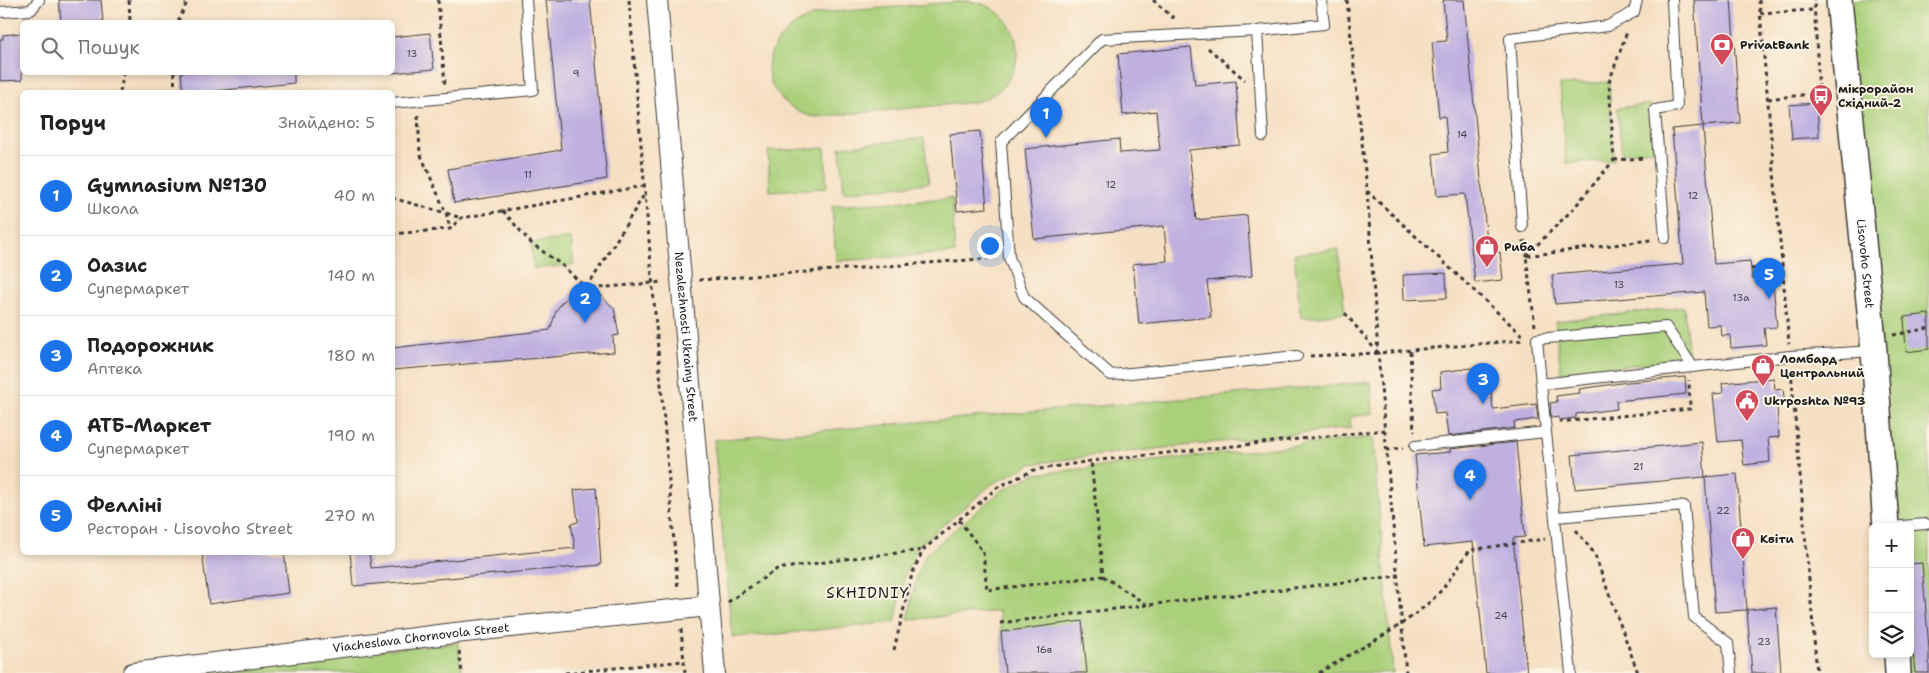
<!DOCTYPE html>
<html lang="uk">
<meta charset="utf-8">
<style>
:root{--surface:#fff;--page:#f2f2f2;--text:#222;--muted:#767676;--line:#e0e0e0;--accent:#1a73e8}
body{margin:0;font-family:"Shantell Sans",sans-serif;background:var(--page);color:var(--text)}
.controls{position:absolute;right:15px;bottom:15px;display:grid;overflow:hidden;border-radius:8px;box-shadow:0 2px 8px #0003}
.controls button{width:45px;height:45px;display:grid;place-items:center;padding:0;border:0;border-bottom:1px solid var(--line);background:var(--surface);color:var(--text);font:25px sans-serif}
.you{position:absolute;left:989px;top:245px;width:18px;height:18px;margin:-12px;border:4px solid #fff;border-radius:50%;background:#1a73e8;box-shadow:0 0 0 8px #1a73e833}
.badge{display:grid;place-items:center;width:32px;height:32px;border-radius:50%;background:var(--accent);color:#fff;font-size:16px;font-weight:700}
.pin{position:absolute;translate:-50% -41px;filter:drop-shadow(0 1px 2px #0008)}
.pin::after{content:'';position:absolute;top:26px;width:18px;height:15px;background:inherit;clip-path:polygon(0 0,100% 0,50% 100%)}
.list{margin:0;padding:0;list-style:none}
h2{display:flex;justify-content:space-between;align-items:center;height:65px;margin:0;padding:0 20px;font-size:21px}
h2 small{font-size:16px;font-weight:400;color:var(--muted)}
.list li{display:grid;grid-template-columns:32px 1fr auto;gap:15px;align-items:center;box-sizing:border-box;height:80px;padding:0 20px;border-top:1px solid var(--line)}
.list b{display:block;font-size:19px;white-space:nowrap}
.list p{margin:0;font-size:16px;white-space:nowrap;color:var(--muted)}
.list em{font-size:16px;font-style:normal;color:var(--muted)}
.icon{flex:none;width:28px;height:28px;fill:none;stroke:currentColor;stroke-width:2;stroke-linecap:round;stroke-linejoin:round}
.map{position:relative;flex:none;width:1929px;height:673px;overflow:hidden}
.search{position:absolute;background:var(--surface);box-shadow:0 2px 8px #0003;left:20px;top:20px;width:375px;height:55px;display:flex;align-items:center;gap:12px;box-sizing:border-box;padding:0 18px;border-radius:8px;color:var(--muted);font-size:19px}
.panel{position:absolute;background:var(--surface);box-shadow:0 2px 8px #0003;left:20px;top:90px;width:375px;height:465px;border-radius:8px}
.map>svg:first-child{display:block}
</style>
<div class="map">
<svg width="1929" height="673" viewBox="0 0 1929 673">
<rect width="100%" height="100%" fill="#fcf5e5"/>
<filter id="ink" filterUnits="userSpaceOnUse"><feTurbulence type="fractalNoise" baseFrequency=".02" numOctaves="2"/><feDisplacementMap in="SourceGraphic" scale="10" xChannelSelector="R" yChannelSelector="G"/><feConvolveMatrix kernelMatrix="1 2 1 2 8 2 1 2 1" color-interpolation-filters="sRGB"/></filter>
<filter id="wash" filterUnits="userSpaceOnUse"><feTurbulence type="fractalNoise" baseFrequency=".0096" numOctaves="4" result="noise"/><feDisplacementMap in="SourceGraphic" scale="20" xChannelSelector="R" yChannelSelector="G"/><feGaussianBlur stdDeviation="1.12" result="paint"/><feColorMatrix in="noise" values="0 0 0 0 0 0 0 0 0 0 0 0 0 0 0 0 0 1.4 0 .05"/><feComposite in="paint" operator="in"/></filter>
<g filter="url(#wash)">
<rect width="100%" height="100%" fill="#f5dfc2"/>
<path fill="#aad07b" stroke="#63764c" d="M1839,0h90v673h-31l-1,-19h13v-127h-24z
M968,1c59,6 69,84 7,101l-160,15c-13,-2 -23,-8 -33,-18 -34,-35 1,-76 39,-86z
M1609,82l5,78 -48,3 -6,-78z
M1650,104l4,46 -32,3 -5,-45z
M924,138l5,45 -85,9 -4,-45z
M825,148l2,40 -57,3 -2,-40z
M952,198l3,55 -119,8 -4,-55z
M571,238l3,27 -40,4 -3,-26z
M1338,249l7,64 -44,5 -7,-64z
M1684,307l5,52 -128,14 -6,-52z
M1371,382l2,32 -23,3 1,11 -261,28 -59,8 -39,20 -74,62 -13,29 -10,47 -146,15h-17l-18,-197z
M1373,437l20,236h-388l-6,-62 -91,9 9,-46 9,-20 75,-63 34,-17z
M458,643l4,30h-329z"/>
<g id="blocks">
<path fill="#bfb0e1" d="M59,0h42l2,22h-42z
M546,0h44l17,179 -153,24 -6,-34 113,-19z
M1443,0h21l24,253 12,-1 3,28 -28,3 -10,-89 -28,2 -4,-42 15,-2 -3,-36 -6,1 -7,-75 15,-1z
M1694,0h37l9,123 -37,3z
M22,33v47l-22,1v-42h3v-4z
M430,33l4,36 -42,4v-36z
M1191,47l4,38 41,-4 4,64 -51,5 7,70 51,-5 5,61 -45,5 4,36 -72,7 -6,-60 34,-3 -3,-35 -130,13 -9,-90 94,-10 1,14 40,-3 -4,-39 -33,4 -5,-61z
M181,72h113v11l-89,9h-22z
M1817,103l2,34 -27,2 -3,-34z
M1703,126l11,138 36,-3 2,17h6v7l15,-2 4,44 -13,1 2,17 -35,3 -1,-13 -8,1 -1,-11 -14,1 -3,-34 -149,12 -3,-29 131,-11 -11,-135z
M980,131l7,77 -30,3 -7,-77z
M1446,273l1,25 -43,2 -1,-25z
M581,291l19,4 14,13 5,27 -6,1 1,16 -222,18v-22l158,-18 6,-19 6,-9 10,-8z
M1929,314v35l-23,3 -2,-35z
M1488,366l5,43 43,-5 2,15 -24,3 1,6 -67,8 -3,-23 -10,1 -3,-25 9,-1 -1,-16z
M1685,377l1,17 -70,7 1,8 -41,5v4l-17,2v-3l-8,1 -1,-15 7,-1 -1,-6 24,-3 -1,-4 49,-7z
M1774,378l1,12 8,-1 2,16 -8,1 2,31 -11,1 2,24 -26,3 -3,-25 -23,2 -5,-48 10,-1 -1,-10z
M1516,442l9,95 -12,1 14,135h-41l-13,-131 -49,5 -9,-92 35,-3v-3z
M1702,442l3,35 -130,12 -3,-34z
M1737,474l10,136 -32,2 -10,-135z
M596,488l5,77 -248,21 -3,-34h19l2,16 204,-20 -4,-24 7,-2 -4,-32z
M202,552h82l5,41 -80,11z
M1922,563l7,86v24h-14l-5,-54v-55z
M1776,607l5,66h-29l-5,-63z
M1082,621l5,52h-82l-4,-41z"/>
</g>
</g>
<g filter="url(#ink)">
<use href="#blocks" fill-opacity="0" stroke="#3d3935" stroke-width="1"/>
<g fill="none" stroke-linecap="round" stroke-linejoin="round">
<g stroke="#3d3935" stroke-width="12">
<path id="service" d="M0,12l31,-2 8,-10
M1257,31l-155,8 -101,103 8,115 15,40 87,78 186,-19
M392,103l141,-13 -7,-90
M1263,136l-6,-105 67,-7 -3,-24
M1522,227l-12,-189 98,-12 26,-14 3,-12
M1665,238l-10,-128 22,-4 -5,-106
M1541,384l-4,-45 129,-12 27,40
M1415,446l131,-14
M1556,517l128,-11 10,111 34,26 3,30
M1890,527l36,-3
M1571,673l-30,-289 249,-28 84,-5"/>
</g>
<g stroke="#3d3935" stroke-width="22">
<g id="minor">
<path id="s1" d="M657,0l58,673"/>
<path id="s2" d="M133,673l322,-40 254,-27"/>
</g>
</g>
<g stroke="#3d3935" stroke-width="28">
<g id="tertiary">
<path id="s3" d="M1839,0l35,351 12,176"/>
<path d="M1897,654l1,19"/>
</g>
</g>
<path stroke="#3d3935" stroke-width="3" stroke-dasharray="4 4" stroke-linecap="butt" d="M129,0l1,22
M438,0l7,85
M629,0l49,590
M1153,0l24,21
M1347,0l20,190 11,163 28,320
M1759,0l30,344
M1760,13l53,-3
M178,22l10,-22
M1208,48l37,32
M174,72l1,20
M120,92l4,-20
M1768,99l51,-6 -5,-93
M418,115l2,38 26,60 15,5
M1614,160l32,-2
M1367,191l156,145
M392,198l54,15 4,15
M503,211l28,32 32,23 24,23 76,-7
M392,234l58,-5 11,-11 183,-32
M1524,240l2,16
M1526,256l47,-47 41,-49 -5,-78 18,-50
M1751,269l31,-3
M699,280l296,-22
M587,288l57,-93
M1345,313l33,40
M1535,326l-9,-70 125,-16
M1893,335l36,-7
M1410,351l4,81
M1310,356l68,-3 145,-13
M1791,370l26,303
M1559,422l131,-13 -1,-29
M1386,450l17,-2
M959,520l24,32 4,38 116,-14 -12,-115
M1576,530l18,23 44,120
M1103,576l44,29 250,-29
M728,602l49,-33 76,-11 70,-8
M1000,623l147,-18
M681,629l4,44
M894,650l18,-76 11,-24 75,-63 36,-17 57,-9 294,-31
M459,651l3,22
M565,673l119,-12
M1319,673c38,-24 81,-43 114,-74 14,-13 25,-33 37,-49l75,-11"/>
<use href="#service" stroke="#fff" stroke-width="10"/>
<use href="#minor" stroke="#fff" stroke-width="20"/>
<use href="#tertiary" stroke="#fff" stroke-width="25"/>
</g>
</g>
<defs>
<g id="bank-pin" transform="scale(1.25)"><path d="M0 17L-7.5 6A9.5 9.5 0 1 1 7.5 6Z" fill="#d1495b" stroke="#fcf5e5"/><path d="M-6-4H6V4H-6ZM0-2.3a2.3 2.3 0 1 0 0 4.6a2.3 2.3 0 1 0 0-4.6Z" fill="#fff"/></g>
<g id="bus-pin" transform="scale(1.25)"><path d="M0 17L-7.5 6A9.5 9.5 0 1 1 7.5 6Z" fill="#d1495b" stroke="#fcf5e5"/><path d="M-5-6H5V4H4V6H2V4H-2V6H-4V4H-5ZM-3.5-4V0h7V-4ZM-3.5 1.2v1.5H-2V1.2ZM2 1.2v1.5H3.5V1.2Z" fill="#fff"/></g>
<g id="shop-pin" transform="scale(1.25)"><path d="M0 17L-7.5 6A9.5 9.5 0 1 1 7.5 6Z" fill="#d1495b" stroke="#fcf5e5"/><path d="M-5-2.5h2.3a2.7 3.5 0 0 1 5.4 0H5L5.5 6h-11ZM-1.5-2.5h3a1.5 2.3 0 0 0-3 0Z" fill="#fff"/></g>
<g id="civic-pin" transform="scale(1.25)"><path d="M0 17L-7.5 6A9.5 9.5 0 1 1 7.5 6Z" fill="#d1495b" stroke="#fcf5e5"/><path d="M-.6-6.5H3V-4.5H.6V-3L4-1V1h2V6H-6V1h2V-1L-.6-3ZM-1.2 2.5V6h2.4V2.5Z" fill="#fff"/></g>
</defs>
<g fill-rule="evenodd">
<use href="#bank-pin" x="1722" y="45"/>
<use href="#bus-pin" x="1821" y="96"/>
<use href="#shop-pin" x="1487" y="247"/>
<use href="#shop-pin" x="1763" y="366"/>
<use href="#civic-pin" x="1747" y="401"/>
<use href="#shop-pin" x="1743" y="539"/>
</g>
<g text-anchor="middle" stroke-width="4" stroke-linejoin="round" paint-order="stroke">
<g font-size="10" fill="#45414d">
<text x="412" y="57">13</text>
<text x="576" y="77">9</text>
<text x="1462" y="138">14</text>
<text x="528" y="178">11</text>
<text x="1111" y="188">12</text>
<text x="1693" y="199">12</text>
<text x="1619" y="288">13</text>
<text x="1741" y="301">13а</text>
<text x="1638" y="470">21</text>
<text x="1723" y="514">22</text>
<text x="1501" y="619">24</text>
<text x="1764" y="645">23</text>
<text x="1044" y="653">16в</text>
</g>
<g font-size="12" font-weight="bold" fill="#1c1c1c" stroke="#fcf5e5" text-anchor="start">
<text x="1740" y="49">PrivatBank</text>
<text x="1838" y="93">мікрорайон<tspan x="1838" dy="14">Східний-2</tspan></text>
<text x="1504" y="251">Риба</text>
<text x="1780" y="363">Ломбард<tspan x="1780" dy="14">Центральний</tspan></text>
<text x="1764" y="405">Ukrposhta №93</text>
<text x="1760" y="543">Квіти</text>
</g>
<g font-size="12" fill="#1c1c1c" stroke="#fcf5e5">
<text dy="4" stroke="none"><textPath href="#s3" startOffset="265">Lisovoho Street</textPath></text>
<text dy="4" stroke="none"><textPath href="#s1" startOffset="338">Nezalezhnosti Ukrainy Street</textPath></text>
<text dy="4" stroke="none"><textPath href="#s2" startOffset="290">Viacheslava Chornovola Street</textPath></text>
</g>
<g font-size="15" letter-spacing="1" fill="#1c1c1c" stroke="#fcf5e5">
<text x="868" y="598">SKHIDNIY</text>
</g>
</g>
</svg>
<div class="controls">
<button>+</button>
<button>−</button>
<button><svg class="icon" aria-label="layers" viewBox="0 0 24 24"><path d="M12 4l9 5-9 5-9-5zM3 14l9 5 9-5"/></svg></button>
</div>
<div class="you"></div>
<div class="pin badge" style="left:1046px;top:138px">1</div>
<div class="pin badge" style="left:585px;top:323px">2</div>
<div class="pin badge" style="left:1483px;top:404px">3</div>
<div class="pin badge" style="left:1470px;top:500px">4</div>
<div class="pin badge" style="left:1769px;top:299px">5</div>
<div class="search"><svg class="icon" aria-label="search" viewBox="0 0 24 24"><circle cx="10" cy="10" r="6"/><path d="M15 15l6 6"/></svg>Пошук</div>
<section class="panel">
<h2>Поруч<small>Знайдено: 5</small></h2>
<ul class="list">
<li><span class="badge">1</span><div><b>Gymnasium №130</b><p>Школа</p></div><em>40 m</em></li>
<li><span class="badge">2</span><div><b>Оазис</b><p>Супермаркет</p></div><em>140 m</em></li>
<li><span class="badge">3</span><div><b>Подорожник</b><p>Аптека</p></div><em>180 m</em></li>
<li><span class="badge">4</span><div><b>АТБ-Маркет</b><p>Супермаркет</p></div><em>190 m</em></li>
<li><span class="badge">5</span><div><b>Фелліні</b><p>Ресторан · Lisovoho Street</p></div><em>270 m</em></li>
</ul>
</section>
</div>
